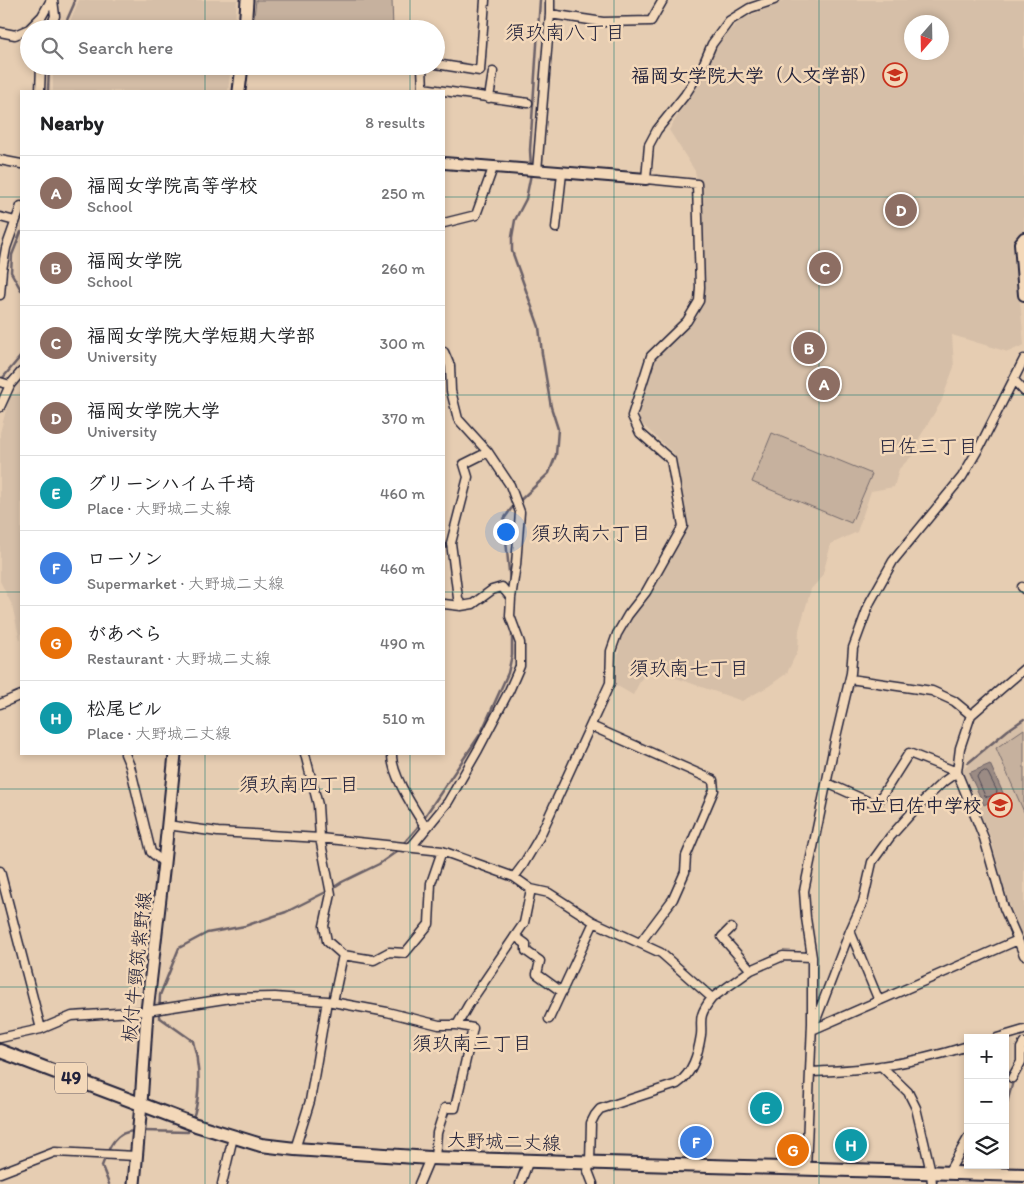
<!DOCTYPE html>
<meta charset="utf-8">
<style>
:root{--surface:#fff;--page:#f2f2f2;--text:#202124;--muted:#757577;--line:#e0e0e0;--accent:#d93025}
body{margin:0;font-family:Itim,"Klee One",sans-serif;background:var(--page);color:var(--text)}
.controls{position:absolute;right:15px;bottom:15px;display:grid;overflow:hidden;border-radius:0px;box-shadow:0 2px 8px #0003}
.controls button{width:45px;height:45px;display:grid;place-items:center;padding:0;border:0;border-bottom:1px solid var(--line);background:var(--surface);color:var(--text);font:25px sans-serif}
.compass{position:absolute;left:904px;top:15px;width:45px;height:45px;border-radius:50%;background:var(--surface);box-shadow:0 2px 8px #0003;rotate:200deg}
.you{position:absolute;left:505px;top:531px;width:18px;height:18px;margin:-12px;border:4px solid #fff;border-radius:50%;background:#1a73e8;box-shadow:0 0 0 8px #1a73e833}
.badge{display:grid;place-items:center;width:32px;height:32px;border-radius:50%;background:var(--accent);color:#fff;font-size:16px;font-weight:700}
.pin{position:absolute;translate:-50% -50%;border:2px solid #fff;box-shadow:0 1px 5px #0006}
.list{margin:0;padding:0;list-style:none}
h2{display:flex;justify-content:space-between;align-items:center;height:65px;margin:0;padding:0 20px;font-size:21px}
h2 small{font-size:16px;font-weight:400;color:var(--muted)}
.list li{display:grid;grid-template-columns:32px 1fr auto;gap:15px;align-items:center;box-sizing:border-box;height:75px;padding:0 20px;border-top:1px solid var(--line)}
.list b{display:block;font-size:19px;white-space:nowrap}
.list p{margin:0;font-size:16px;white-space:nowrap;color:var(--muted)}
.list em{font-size:16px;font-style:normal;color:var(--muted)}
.icon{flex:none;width:28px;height:28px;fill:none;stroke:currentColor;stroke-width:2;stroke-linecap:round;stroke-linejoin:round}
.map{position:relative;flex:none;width:1024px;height:1184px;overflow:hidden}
.search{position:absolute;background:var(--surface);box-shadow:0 2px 8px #0003;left:20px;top:20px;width:425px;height:55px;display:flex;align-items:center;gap:12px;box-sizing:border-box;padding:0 18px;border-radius:28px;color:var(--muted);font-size:19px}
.panel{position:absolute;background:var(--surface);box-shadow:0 2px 8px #0003;left:20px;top:90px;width:425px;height:665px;border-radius:0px}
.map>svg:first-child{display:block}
</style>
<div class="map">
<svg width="1024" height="1184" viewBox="0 0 1024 1184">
<rect width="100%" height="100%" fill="#e6cdb2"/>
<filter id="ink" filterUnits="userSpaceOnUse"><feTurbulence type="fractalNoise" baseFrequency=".02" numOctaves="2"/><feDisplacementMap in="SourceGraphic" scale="10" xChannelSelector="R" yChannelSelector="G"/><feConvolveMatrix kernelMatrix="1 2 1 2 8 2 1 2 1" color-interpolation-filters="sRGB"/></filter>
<g filter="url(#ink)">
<path fill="#d6bfa8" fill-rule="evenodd" d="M79,0h158l-3,29h-167z
M784,0h240v233l-9,10 9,102 -16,7 -56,-17 2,32 -13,35 -23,38 1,9 -20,20 -5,18 -23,4 -14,41 -26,12 -9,33 -11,12 -12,41 -1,20 -11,23 -18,13 -27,15 -95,-33 -14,27 -19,-11 6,-42 9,-24 19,-20 38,-72 -12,-72 -34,-32 -1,-19 16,-44 43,-47 7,-17 -4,-93 -6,-31 -26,-41 39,-65 11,-25 22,-20zM912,22h30v30h-30z
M53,66h178l-3,25h-175z
M21,392v248h-1l-8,-35 -12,-24v-148l10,-38z
M1024,721v219l-20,-49 -13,-53 -30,-66 28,-27z"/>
<path fill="#c6b19e" stroke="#746a6c" d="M256,0h136l1,29h-138l-2,-3z
M772,433l100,41 -21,49 -99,-41z
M1024,729v83l-28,-64z"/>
<path fill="#9b8b84" stroke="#6b6167" d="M990,764l14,31 -20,10 -15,-32z"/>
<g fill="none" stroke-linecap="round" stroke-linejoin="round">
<path stroke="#524c58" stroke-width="1" d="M985,771l3,2 9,18 -1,3 -8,3 -3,-1 -8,-19 1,-2z"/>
<path stroke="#6b6167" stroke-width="2.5" d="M63,29l11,-25v-4
M48,91l1,-25
M531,168l-1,-18 10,-150
M21,232l-9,23 -1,17 10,18
M1,380l20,-24
M510,582l-6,-63 7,-10 38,-36 7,-18 2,-26 -7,-22 -9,-53 -3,-27 -27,-76v-14l3,-17 11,-21 5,-25
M968,763l40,-33 16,-11
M1005,1110l8,-29
M192,1120c7,-16 8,-42 5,-59 0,-7 -3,-13 -4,-20l-34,-24 1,-22 19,-47 28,-15 38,-7 41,-14 42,-21 14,-9 37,-18 17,-12 21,-24 64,-95 27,-60 4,-18v-25
M143,1131l45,1 1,-4
M975,1166l1,-1
M109,1184l-7,-18c6,-16 12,-35 33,-35"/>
<g stroke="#22223b" stroke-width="11">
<path id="minor" d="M550,0v14
M29,29l13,-13 9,-16
M50,29l5,-13 -2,-16
M0,32l15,3 14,-6
M436,64l44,7 5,-71
M422,66l1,25
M423,88l105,15
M40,91l1,-25
M489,98l4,-26
M0,160l21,4
M537,171l13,-157 53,8 48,-1 12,-21
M0,217l15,4
M444,223l32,-8 17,-47
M556,228l6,-55
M0,295l2,-25 4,-22 15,-42
M1014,380l10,11
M0,382l10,3 -10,22
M10,385l11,-13
M1022,587l2,2
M444,604l17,2 12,-2 19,-14 10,-3 9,11
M461,606l-3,-8 -7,-55 17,-66 -4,-13 24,-12
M1024,669l-53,46 -11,33 -3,24 27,66 20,70 14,32 6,15
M850,679l82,12 22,10 17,14
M0,704l21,-9
M591,726l122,54 1,10 -28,66 -1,16 -12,27 -33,44
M125,754l5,12 21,86 13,11
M305,754l13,51 2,33 11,56 -7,32 3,15 16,14
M392,754c-1,21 23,56 34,74
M827,783l49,22 33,-52 48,19
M167,825l51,7 102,6 122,13 72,26 17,12 18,4 45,29 67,31 51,45c-4,5 -8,10 -10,17 -2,6 0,13 -1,20 -3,19 -8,38 -24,49l-77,25 -5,6 -4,8 -1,39 -2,9 5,13
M411,847l37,-45 30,-52 31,-59 11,-25v-23l-10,-27 1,-18 5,-33 4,-53 -10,-27 -22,-33 -30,-33 -7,-28 -1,-25 -6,-14
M0,871l41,158 31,-13 75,-5 84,-13 44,-1 52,4 60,11 52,13h18l16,3 -18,80h-10l-8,25 -2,25
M514,877l9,-12 16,-27 71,-155 1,-32 6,-17 11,-19 18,-23 37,-66 -12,-66 -31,-27 -8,-17 19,-60 36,-35 12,-20 1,-14 -3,-103 -51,-5 3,-34 8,-15 28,-35 16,-25 11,-26 17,-23 21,-13 24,-8
M850,931l29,70
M515,936l11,8v7l14,10 -3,13 25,18
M751,970l32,-14 29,1
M712,998l39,-28 -29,-33 9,-9
M333,1002l10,-47 31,5 15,-8 16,1 24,-29 2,-41 11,-32
M549,1019l45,-97
M457,1025l12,-21 55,-81 7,-34
M814,1025l36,-94 13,-29 9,-40 18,-25 26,-29 27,-26 14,-10
M812,1030l206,-90
M0,1038l41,-9
M997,1038l27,-8
M881,1066l27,26 8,16 15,64 1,12
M811,1072c23,-1 47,-2 70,-6 29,-4 59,-11 87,-20
M1012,1078l9,-16v-14l3,-5
M295,1149l15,-48 17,-100
M806,1169l6,-146v-66l-6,-39 -2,-27 31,-150 16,-68 2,-25 17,-46 23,-41 69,-84 18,-31 44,-87
M0,1173l55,-21 81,4
M948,1173l20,-35
M222,1184l11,-47
M419,1184l11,-26
M520,1184l9,-24"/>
</g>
<g stroke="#22223b" stroke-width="14">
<path id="tertiary" d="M444,163l202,16
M1024,238l-4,5 4,52"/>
</g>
<g stroke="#22223b" stroke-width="15">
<path id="secondary" d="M245,29l2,-29
M239,91l3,-25
M134,1184l7,-80 6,-93 17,-148 11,-109"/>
</g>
<g stroke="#22223b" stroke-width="16">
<path id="primary" d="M0,1051l196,74 65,20 34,4 135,9 594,17"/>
</g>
<use href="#minor" stroke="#f3d8b9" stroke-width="8"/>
<use href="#tertiary" stroke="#f3d8b9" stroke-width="10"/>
<use href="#secondary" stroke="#f3d8b9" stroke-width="11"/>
<use href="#primary" stroke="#f3d8b9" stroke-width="12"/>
</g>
</g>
<path fill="none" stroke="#0f766e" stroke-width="1" stroke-opacity="0.55" d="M205,0v29M410,0v29M614,0v1184M819,0v1184M205,66v25M410,66v25M0,197h21M444,197h580M0,395h21M444,395h580M0,592h21M444,592h580M205,754v430M410,754v430M0,789h1024M0,987h1024"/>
<defs>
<g id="university-ring" transform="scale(1.25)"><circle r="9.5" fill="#f3d8b9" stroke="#c8321e" stroke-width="1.5"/><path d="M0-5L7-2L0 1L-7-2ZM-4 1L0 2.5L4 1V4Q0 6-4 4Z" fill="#c8321e"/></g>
<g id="school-ring" transform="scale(1.25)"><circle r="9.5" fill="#f3d8b9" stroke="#c8321e" stroke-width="1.5"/><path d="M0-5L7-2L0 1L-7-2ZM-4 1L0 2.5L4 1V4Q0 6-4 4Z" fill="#c8321e"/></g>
</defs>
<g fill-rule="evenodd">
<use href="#university-ring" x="895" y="75"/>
<use href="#school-ring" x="1000" y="805"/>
</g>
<g text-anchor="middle" stroke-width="5" stroke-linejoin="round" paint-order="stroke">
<rect fill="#f3d8b9" stroke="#615961" stroke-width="1" x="55" y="1062.5" width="32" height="31" rx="4"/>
<g font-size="18" font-weight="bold" fill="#22223b">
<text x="71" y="1084">49</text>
</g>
<g font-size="19" font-weight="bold" fill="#22223b" stroke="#f3d8b9" text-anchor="end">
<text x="878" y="82">福岡女学院大学（人文学部）</text>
<text x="982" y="812">市立曰佐中学校</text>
</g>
<g font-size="19" fill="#22223b" stroke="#f3d8b9">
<text transform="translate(136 967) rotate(-84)" y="7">板付牛頸筑紫野線</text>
<text transform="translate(504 1141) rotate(2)" y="7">大野城二丈線</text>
</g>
<g font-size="20" fill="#22223b" stroke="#f3d8b9">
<text x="565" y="39">須玖南八丁目</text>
<text x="928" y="453">曰佐三丁目</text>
<text x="591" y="540">須玖南六丁目</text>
<text x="689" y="675">須玖南七丁目</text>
<text x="299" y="791">須玖南四丁目</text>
<text x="472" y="1050">須玖南三丁目</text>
</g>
</g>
</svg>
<div class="controls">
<button>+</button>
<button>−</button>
<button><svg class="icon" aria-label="layers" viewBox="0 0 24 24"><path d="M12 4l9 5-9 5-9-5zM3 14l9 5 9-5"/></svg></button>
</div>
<svg class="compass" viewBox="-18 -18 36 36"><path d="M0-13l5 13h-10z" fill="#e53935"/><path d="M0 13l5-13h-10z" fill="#757577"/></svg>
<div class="you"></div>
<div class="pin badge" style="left:824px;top:384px;background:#8d6e63">A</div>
<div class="pin badge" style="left:809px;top:348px;background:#8d6e63">B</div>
<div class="pin badge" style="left:825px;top:268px;background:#8d6e63">C</div>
<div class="pin badge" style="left:901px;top:210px;background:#8d6e63">D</div>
<div class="pin badge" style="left:766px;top:1108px;background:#0f9aa8">E</div>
<div class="pin badge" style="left:696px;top:1142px;background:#3f7fe0">F</div>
<div class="pin badge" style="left:793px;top:1150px;background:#e8710a">G</div>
<div class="pin badge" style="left:851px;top:1145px;background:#0f9aa8">H</div>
<div class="search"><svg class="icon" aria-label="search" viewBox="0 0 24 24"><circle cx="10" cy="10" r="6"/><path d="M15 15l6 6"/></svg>Search here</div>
<section class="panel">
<h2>Nearby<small>8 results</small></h2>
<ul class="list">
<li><span class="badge" style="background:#8d6e63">A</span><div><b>福岡女学院高等学校</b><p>School</p></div><em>250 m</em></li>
<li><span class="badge" style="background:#8d6e63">B</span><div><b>福岡女学院</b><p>School</p></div><em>260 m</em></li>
<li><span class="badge" style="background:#8d6e63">C</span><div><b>福岡女学院大学短期大学部</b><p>University</p></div><em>300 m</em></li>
<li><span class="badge" style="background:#8d6e63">D</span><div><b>福岡女学院大学</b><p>University</p></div><em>370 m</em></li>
<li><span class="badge" style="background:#0f9aa8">E</span><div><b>グリーンハイム千埼</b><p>Place · 大野城二丈線</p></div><em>460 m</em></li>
<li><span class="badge" style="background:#3f7fe0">F</span><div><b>ローソン</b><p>Supermarket · 大野城二丈線</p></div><em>460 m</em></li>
<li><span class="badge" style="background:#e8710a">G</span><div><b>があべら</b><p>Restaurant · 大野城二丈線</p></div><em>490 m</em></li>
<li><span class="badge" style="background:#0f9aa8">H</span><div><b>松尾ビル</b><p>Place · 大野城二丈線</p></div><em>510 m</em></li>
</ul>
</section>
</div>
